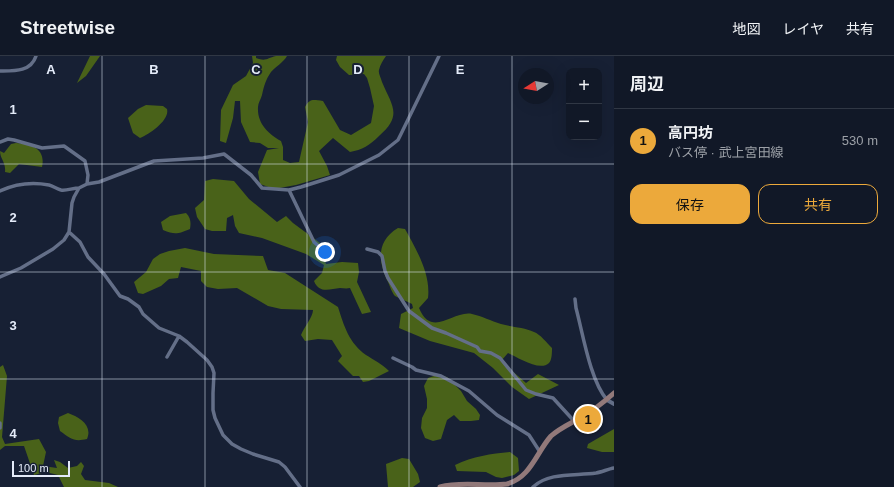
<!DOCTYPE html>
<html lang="ja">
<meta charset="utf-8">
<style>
:root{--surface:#111827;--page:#1e2533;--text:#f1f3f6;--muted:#9ca0a7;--line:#303744;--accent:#eca93b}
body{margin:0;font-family:Helvetica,"Noto Sans JP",sans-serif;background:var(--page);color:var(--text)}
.controls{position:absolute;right:12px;top:12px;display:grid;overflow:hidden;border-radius:8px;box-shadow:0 4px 16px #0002}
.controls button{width:36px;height:36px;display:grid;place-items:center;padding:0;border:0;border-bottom:1px solid var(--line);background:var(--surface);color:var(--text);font:20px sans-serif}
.compass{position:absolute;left:518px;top:12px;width:36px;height:36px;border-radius:50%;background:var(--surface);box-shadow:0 4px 16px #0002;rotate:259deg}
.scale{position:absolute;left:12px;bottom:10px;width:58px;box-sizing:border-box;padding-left:4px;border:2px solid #e4ebf9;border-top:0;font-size:11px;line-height:14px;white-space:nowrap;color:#e4ebf9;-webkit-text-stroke:3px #172034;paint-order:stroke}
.you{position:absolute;left:325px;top:196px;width:14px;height:14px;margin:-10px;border:3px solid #fff;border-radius:50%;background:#1a73e8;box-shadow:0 0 0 6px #1a73e833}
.badge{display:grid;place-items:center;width:26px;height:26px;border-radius:50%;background:var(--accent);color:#111;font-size:13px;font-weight:700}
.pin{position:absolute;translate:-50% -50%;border:2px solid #fff;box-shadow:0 1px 4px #0006}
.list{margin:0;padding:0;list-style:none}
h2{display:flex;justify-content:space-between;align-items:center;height:52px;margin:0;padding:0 16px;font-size:17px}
h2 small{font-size:13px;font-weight:400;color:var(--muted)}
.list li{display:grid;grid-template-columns:26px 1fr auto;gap:12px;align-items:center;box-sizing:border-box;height:64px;padding:0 16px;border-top:1px solid var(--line)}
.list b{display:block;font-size:15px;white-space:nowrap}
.list p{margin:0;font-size:13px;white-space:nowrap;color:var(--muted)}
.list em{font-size:13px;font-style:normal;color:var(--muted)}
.actions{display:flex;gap:8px;padding:12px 16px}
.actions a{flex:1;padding:9px 0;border:1px solid var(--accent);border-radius:12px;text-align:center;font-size:14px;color:var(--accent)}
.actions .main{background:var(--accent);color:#111}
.map{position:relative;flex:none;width:614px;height:431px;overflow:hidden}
header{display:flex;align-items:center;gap:24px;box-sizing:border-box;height:56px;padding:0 20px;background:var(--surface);border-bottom:1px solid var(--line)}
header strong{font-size:19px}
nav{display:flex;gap:22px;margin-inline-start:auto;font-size:14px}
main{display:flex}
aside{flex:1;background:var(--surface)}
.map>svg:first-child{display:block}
</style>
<header>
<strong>Streetwise</strong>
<nav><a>地図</a><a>レイヤ</a><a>共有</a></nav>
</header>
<main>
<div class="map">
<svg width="614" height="431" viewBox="0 0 614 431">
<rect width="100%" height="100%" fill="#172034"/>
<path fill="#496219" d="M90,0h10l-14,20 -9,7z
M252,0h4v2c10,4 11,0 20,-2 3,0 7,0 11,0 -4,7 -11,10 -16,16 -5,7 -7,14 -9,23 -1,4 -4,8 -4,12 -1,16 10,27 23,34l2,6v13l7,3 9,-1 9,-40 -3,-15c5,-9 8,-7 18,-6l17,29 11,5 20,-12 3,-17 -4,-18 -3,-10 -3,-4 -15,1 -9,-8 -4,-7 1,-4h49c-3,4 -6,9 -7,14 -1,3 2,8 3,12 10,24 21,33 -3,54 -9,9 -17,14 -29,16l-17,-14 -14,13 8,15 3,9 -34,10 -22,4 -14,-5 -2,-12 9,-22 12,-2h-11l-8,-5 -10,-1 -9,-20 -1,-21h-5l-2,17 -7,25 -6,-2 1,-31 12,-25 13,-9 7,-13z
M146,49l17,1 4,3c3,11 -17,25 -27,29l-7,-5 -5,-15 10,-9z
M16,87c16,1 30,6 26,24l-23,-3 -9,9 -5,-1c1,-10 -5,-13 -5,-21l4,2 7,-9z
M213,123l21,2 15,18 28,23 9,-6 7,7 27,20 6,21 16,-2 16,1 1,9 -2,10 14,30 -9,2 -12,-26c-4,1 -7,0 -10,0 -10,1 -21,6 -26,-7l8,-8 2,-8 -18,-11 -44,-16 -23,-5 -4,-7 -2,-11 -6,3 -1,13h-14l-7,-2 -8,-12 -2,-9 9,-8 1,-19z
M186,157c5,5 5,10 4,16 -12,5 -15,6 -27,1l-2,-8 9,-6z
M398,172l7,1c11,20 26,45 23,69l-9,10c13,31 34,2 53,6 10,2 19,7 29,10 10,3 23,3 33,8 6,2 13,11 18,16 0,4 0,12 -3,15 -9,9 -32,-6 -41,-10l-7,8 25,22 12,-9 21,11 -30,14 -17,-12 -19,-19 -19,-15 -44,-12 -31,-13 2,-14 12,-6 -1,-4c-5,-3 -12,-5 -17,-8 -3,-3 -5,-10 -7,-14 -10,-20 -12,-41 10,-54z
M185,192l29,6 49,2 5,14 17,3 53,34c6,19 11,36 28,48 8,5 16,9 23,16l-20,10 -6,1 -4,-6h-6l-15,-15 4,-5 -10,-16 -14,-1 -13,2 -4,-6c3,-8 12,-18 12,-25l-32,-1 -13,-3 -31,-18 -19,1 -11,-2 -6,-6v-10l-20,-4 -3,11 -9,1 -8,7 -18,8 -5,-1 -4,-11 12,-10 7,-13 7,-5 9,-3z
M3,309l4,11 -5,61 3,7 34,-5 7,13 -3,14 14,2 -3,-8 6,2 8,6 9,-2 4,-4 3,4 -3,8 4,6 24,3 9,4h-54l-6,-12 -12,-3 -12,3 -10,-29h-19l-5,4v-83z
M437,319l10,2 14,14 6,10 9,8 4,6 -1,5 -8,1h-11l-6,-6 -7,5 -6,19 -8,2 -8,-3 -4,-10 1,-10 5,-10v-9l-3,-13 4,-8z
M68,357c11,4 25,12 19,26 -13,3 -16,0 -27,-8l-2,-8 1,-6z
M614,373v23h-12l-15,-4 1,-4z
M510,396l8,6 1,13 -5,4 -12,3 -6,-1 -10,-5 -29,-1 -2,-6c18,-9 36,-11 55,-13z
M402,402l7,1 9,15 2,8 -7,5h-25l-2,-23z"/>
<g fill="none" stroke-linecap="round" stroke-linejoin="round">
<path stroke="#646f88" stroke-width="3.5" d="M0,15c14,0 31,1 36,-15
M0,86l8,-3 6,1 28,8 22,-2 21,15 3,14 -1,9
M289,134l25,52 9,8
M0,135c15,-7 33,-9 49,-6 4,1 8,4 12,5 5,1 12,-2 18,-2
M69,176l11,10 8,15 16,17 16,22 8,3 11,8 4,7 16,14 20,8 8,6 20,18 5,7 2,6 -1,20v17l2,8 8,17 9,9 9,5 12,5 26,8 6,5 15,20
M367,193l11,3 4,4 3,15 3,7 21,33 23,17 14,5 31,14 3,4 11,2 9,5 26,32 10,4 17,4 21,23
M0,221l21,-9 32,-19 11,-9 5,-8 3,-29 2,-6 5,-9 8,-4 12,-2 55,-21 49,-3 21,-4 27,21 11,13 27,2 12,-3 38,-12 40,-20 19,-15 3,-6 38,-78
M575,243l1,9c7,26 14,72 31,92
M167,301l12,-21
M393,302l19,9 4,3 25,6 28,15 28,24 32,20 11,17
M0,367v5
M533,431c16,-15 42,-11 63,-14 6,-1 12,-4 18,-5"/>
<path stroke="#646f88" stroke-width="4" d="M607,344l7,4"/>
<path stroke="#92797a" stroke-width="5" d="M440,431c22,-6 45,0 67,-3 24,-7 29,-31 44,-48 10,-9 23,-14 34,-21 10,-6 20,-14 29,-22"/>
</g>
<path fill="none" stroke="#e4ebf9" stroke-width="1" stroke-opacity="0.55" d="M102,0v431M205,0v431M307,0v431M409,0v431M512,0v431M0,108h614M0,216h614M0,323h614"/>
<g font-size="13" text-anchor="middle" font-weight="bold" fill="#e4ebf9" stroke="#172034" stroke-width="4" stroke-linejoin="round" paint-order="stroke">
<text x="51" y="18">A</text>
<text x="154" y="18">B</text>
<text x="256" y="18">C</text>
<text x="358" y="18">D</text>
<text x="460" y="18">E</text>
<text x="13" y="58">1</text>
<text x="13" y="166">2</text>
<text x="13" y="274">3</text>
<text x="13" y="382">4</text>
</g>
</svg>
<div class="controls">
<button>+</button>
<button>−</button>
</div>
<svg class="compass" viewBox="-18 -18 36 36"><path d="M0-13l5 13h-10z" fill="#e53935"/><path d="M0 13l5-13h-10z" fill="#9ca0a7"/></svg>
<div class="scale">100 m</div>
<div class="you"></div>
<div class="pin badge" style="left:588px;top:363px">1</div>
</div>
<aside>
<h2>周辺<small></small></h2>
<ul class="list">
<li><span class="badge">1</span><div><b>高円坊</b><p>バス停 · 武上宮田線</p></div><em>530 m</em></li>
</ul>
<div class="actions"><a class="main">保存</a><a>共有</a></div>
</aside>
</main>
